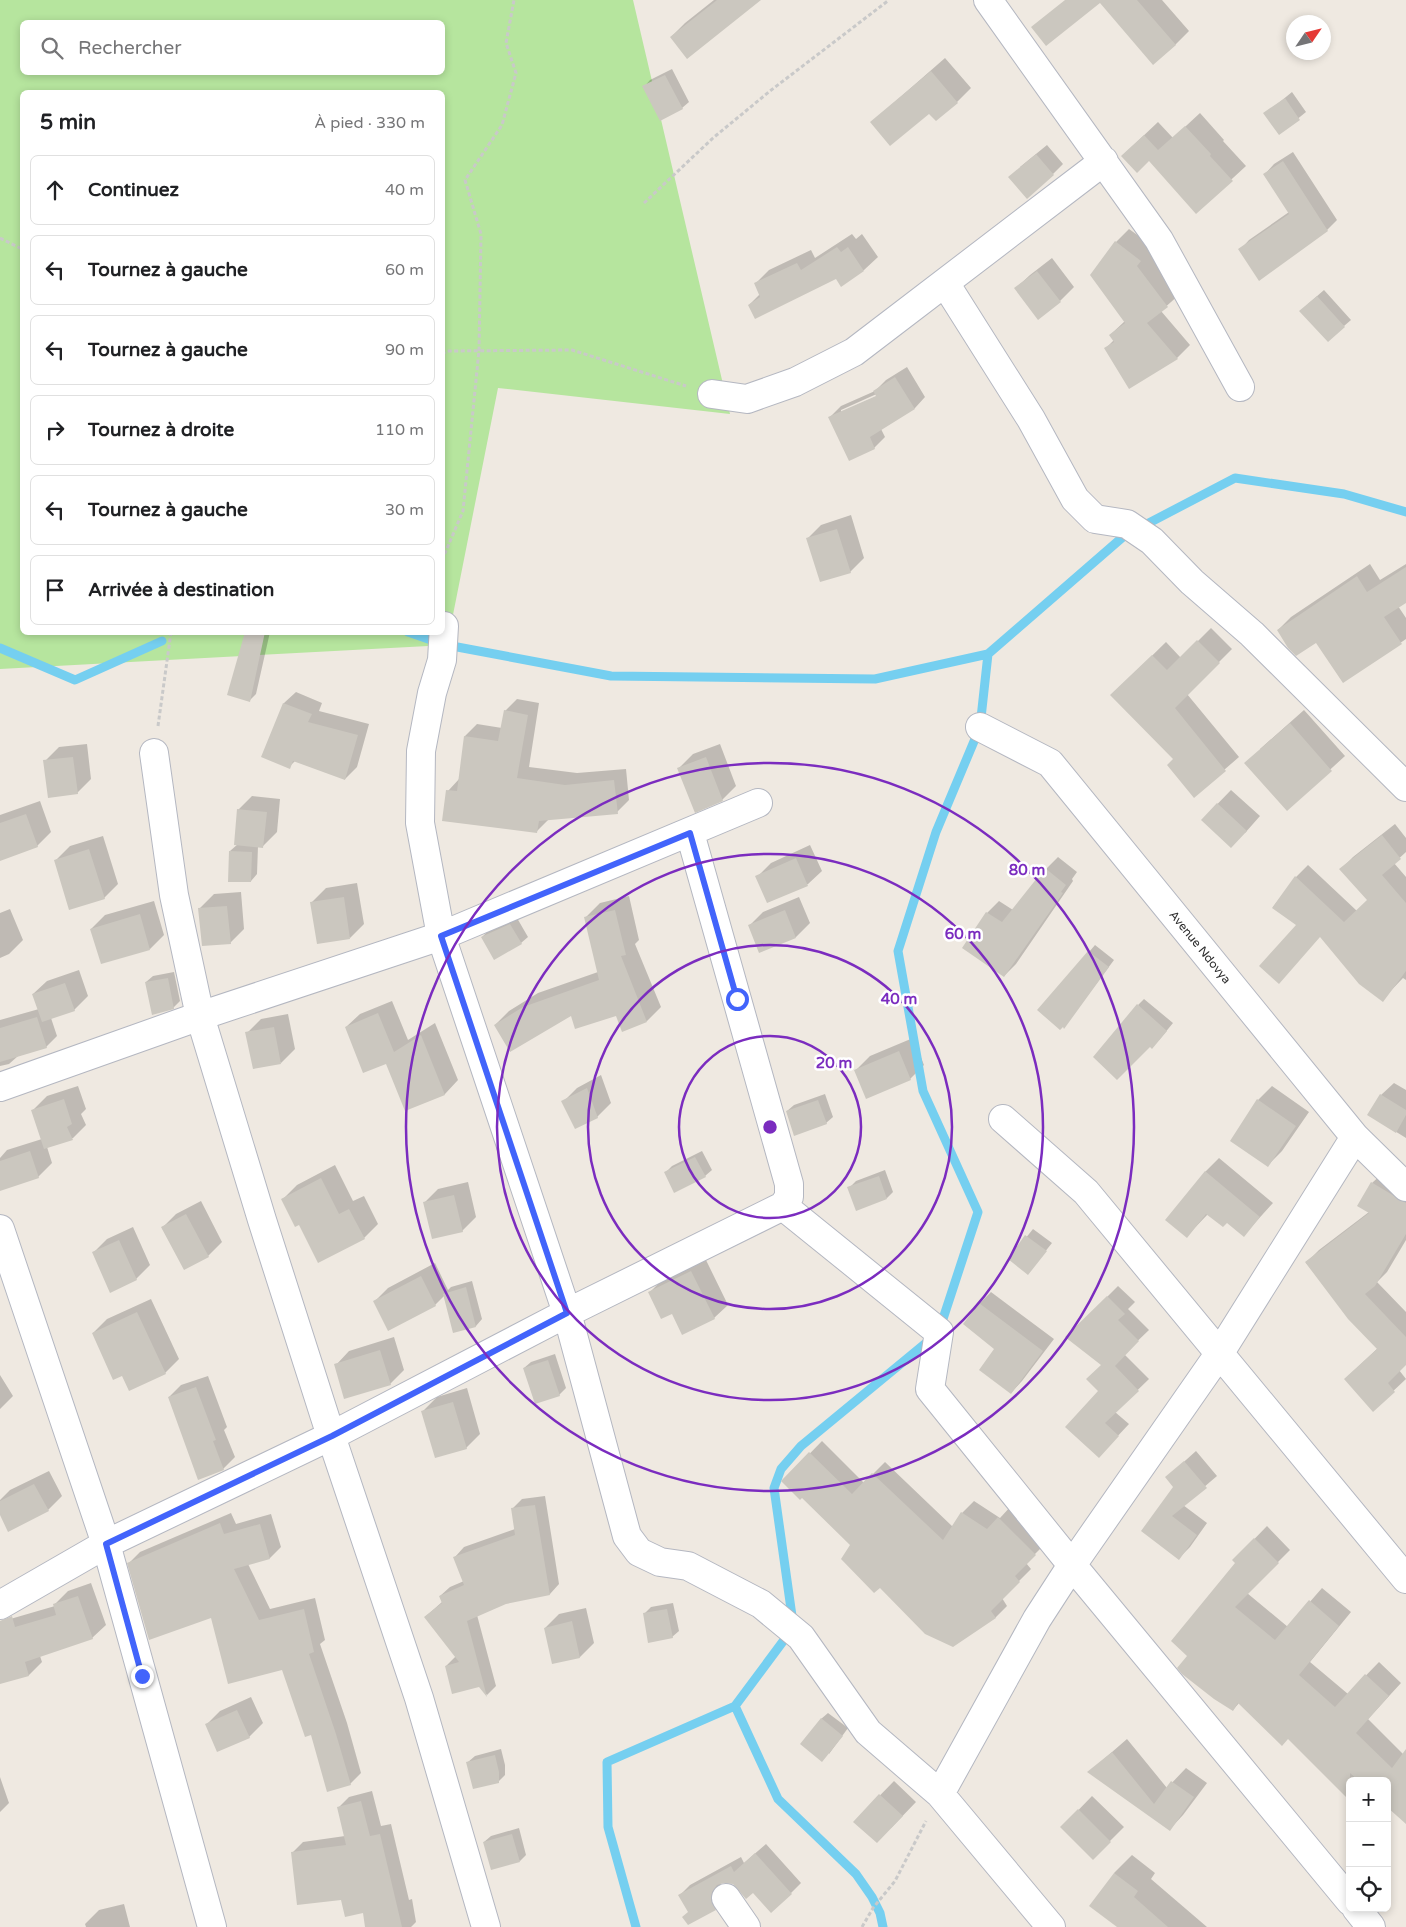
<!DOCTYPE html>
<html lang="fr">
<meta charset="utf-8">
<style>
:root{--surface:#fff;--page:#f6f6f6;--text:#202124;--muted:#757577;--line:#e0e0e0}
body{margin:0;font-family:"Varela Round",sans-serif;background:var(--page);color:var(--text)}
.controls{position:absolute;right:15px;bottom:15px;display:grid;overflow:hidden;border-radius:8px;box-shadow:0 2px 8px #0003}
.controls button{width:45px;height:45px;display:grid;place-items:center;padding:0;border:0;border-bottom:1px solid var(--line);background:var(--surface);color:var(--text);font:25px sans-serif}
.compass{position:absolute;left:1286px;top:15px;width:45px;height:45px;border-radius:50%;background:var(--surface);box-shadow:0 2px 8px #0003;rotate:55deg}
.stop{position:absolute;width:15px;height:15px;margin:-11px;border:4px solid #4264fb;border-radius:50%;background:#fff}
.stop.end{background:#4264fb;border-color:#fff;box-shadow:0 1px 5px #0008}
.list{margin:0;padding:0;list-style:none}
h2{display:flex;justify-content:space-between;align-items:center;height:65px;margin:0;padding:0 20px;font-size:21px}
h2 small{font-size:16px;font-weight:400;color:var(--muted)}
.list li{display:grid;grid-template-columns:32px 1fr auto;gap:15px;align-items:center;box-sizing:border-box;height:70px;margin:0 10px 10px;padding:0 10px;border:1px solid var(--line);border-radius:8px}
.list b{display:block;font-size:19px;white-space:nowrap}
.list em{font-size:16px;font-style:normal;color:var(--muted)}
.icon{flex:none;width:28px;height:28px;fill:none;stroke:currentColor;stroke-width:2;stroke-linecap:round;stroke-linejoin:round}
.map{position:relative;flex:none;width:1406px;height:1927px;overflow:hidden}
.search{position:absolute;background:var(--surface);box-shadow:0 2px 8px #0003;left:20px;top:20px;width:425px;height:55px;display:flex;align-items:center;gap:12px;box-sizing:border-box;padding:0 18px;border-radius:8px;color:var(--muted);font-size:19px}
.panel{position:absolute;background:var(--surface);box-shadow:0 2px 8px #0003;left:20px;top:90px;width:425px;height:545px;border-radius:8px}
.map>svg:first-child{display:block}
</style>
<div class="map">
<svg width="1406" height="1927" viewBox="0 0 1406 1927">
<rect width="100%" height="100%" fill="#efe9e1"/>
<path fill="#b6e59e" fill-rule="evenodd" d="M0,0h633l97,414 -232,-26 -51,257 -447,24zM22,22h420v50h-420zM22,92h420v540h-420z"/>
<path fill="#0003" fill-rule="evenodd" d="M714,0h45l-88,37 14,-14z
M1102,0h60l27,31 -14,14z
M945,58l26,30 -14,14 -28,10 -57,10z
M672,69l17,33 -7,6 -38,-21 6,-7z
M1292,92l14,20 -27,22 -14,-20z
M1200,113l24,27 -1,1 23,25 -50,46 -47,-52 -27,-4 36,-34 15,16z
M1047,145l16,19 -10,10 -33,-7z
M1293,152l44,68 -10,10 -87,20 9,-10 40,-28 -24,-38 9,-10z
M1129,229l25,18 -4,5 31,41 -20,18 29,34 -13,13 -71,-10 8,-8 -4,-5 15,-14 -9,-79z
M852,234l4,5 6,-5 16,23 -14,13 -115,35 11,-11 -5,-10 14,-14 42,-20 4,8z
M1052,258l22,29 -14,14 -44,-13 14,-13z
M1324,290l27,30 -7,6 -36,-22z
M907,367l18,30 -10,11 -34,21 4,8 -11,11 -44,-31 11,-11 34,-15 11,-11zM881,392l1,2 -41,18v-2z
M851,515l13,43 -14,14 -43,-33 14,-14z
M1370,564l10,16 26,-16v38l-8,4 8,12v21l-63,43 -27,-41 -38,-11 13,-13z
M1211,628l21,21 -45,45 52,63 -45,39 -20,-37 -62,-64 54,-53 15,16z
M247,632h23l-14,62 -6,6z
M296,692l26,11 -3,8 50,13 -12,43 -12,12 -50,-18 -6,6 -26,-11 21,-53z
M517,699l22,4 -10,64 48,6 49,-4 3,31 -12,12 -68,7 -12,12 -89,-40 12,-13 5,-42 12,-12 25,4 3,-17z
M1304,710l41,46 -58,53 -27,-60z
M87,744l4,35 -14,14 -32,-32 14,-14z
M720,744l16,42 -14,14 -43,-32 14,-14z
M1231,790l29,26 -15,17 -43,-13z
M252,796l28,3 -3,33 -14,14h-5l-1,28 -6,7 -21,-30 8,-7v-34z
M40,801l11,31 -14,14 -37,14v-45z
M1395,824l11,14v14l-12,11 12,14v103l-3,-2 -21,22 -61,-64 -23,-11 -25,-18 23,-30 12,-12 49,46 11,-11 -27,-31 12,-12z
M103,836l15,48 -14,14 -48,-38 14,-14z
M810,845l12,26 -14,13 -40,18 -11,-25 14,-14z
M1058,857l19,15 -5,7 1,2 -57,83 -12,12 -40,-28 23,-35 12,-12 14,9 33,-41z
M357,883l7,41 -14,14 -38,-36 14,-14z
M241,892l3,37 -14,14 -30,-35 14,-14z
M629,896l10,44 -4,4 26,63 -14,14 -31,-6 -45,-1 -76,11 14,-14 29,-18 60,-21 -12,-55 14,-14z
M799,897l11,26 -14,14 -36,14 -11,-25 14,-14z
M154,901l10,34 -14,14 -59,-20 14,-14z
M10,909l13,31 -14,14 -9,4v-45z
M517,918l11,19 -7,6 -39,-6 7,-7z
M1095,945l19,15 -50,67 -1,-1 26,-74z
M79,970l9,26 -14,14 -23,8 6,18 -11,11 -28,9 -9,8 -9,2v-46l39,-11 -6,-15 14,-13z
M174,972l6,29 -7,7 -27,-26 7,-6z
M1144,999l29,24 -14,17 -21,-35z
M392,1001l16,39 27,-17 23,57 -13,14 -39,15 -19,-47 -41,-35 14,-13z
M288,1014l7,35 -14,14 -34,-30 14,-14z
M913,1038l11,27 -14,14 -54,-9 14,-14z
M601,1075l10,28 -14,14 -34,-15 14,-14z
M1394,1083l12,7v48l-37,-23 12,-20z
M78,1086l8,23 -5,5 5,11 -13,13 -26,9 5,16 -14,14 -38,8v-27l7,-8 35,-11 -9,-29 14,-14z
M1272,1086l37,26 -27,39 -14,14 -10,-65z
M825,1094l8,23 -7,6 -39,-12 7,-6z
M702,1151l10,19 -7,6 -40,-3 7,-7z
M1219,1158l54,45 -29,32 -17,-13 -19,-8 -21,22 18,-64z
M335,1165l18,36 11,-5 14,28 -14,14 -64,-15 -17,-24 14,-14z
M885,1170l8,22 -6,6 -38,-10 7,-7z
M1385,1171l21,13v56l-19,32 -10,10 29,30v52l-7,6 7,9 -33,31 -28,-31 33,-31 -72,-85 13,-13 50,-38 3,-29z
M468,1182l8,35 -14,14 -38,-28 14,-14z
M201,1201l21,41 -14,14 -23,12 -23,-40 14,-14z
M133,1227l17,38 -14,14 -43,-26 14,-14z
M1033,1229l19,14 -24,30 -19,-14z
M705,1258l23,47 -14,13 -42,-6 -22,-20 14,-14z
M435,1263l13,27 3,-3 21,-6 10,38 -6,7 -22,5 -10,-35 -9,9 -61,-3 14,-14z
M1118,1286l17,16 -7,7 21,21 -25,24 25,25 -34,33 14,12 -30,32 1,-65 3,-26 -36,-28z
M991,1292l63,47 -32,42 -11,12 -15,-44 -32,-25 16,-21z
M151,1299l28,60 -14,14 -42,1 -30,-41 14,-14z
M394,1337l10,33 -14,14 -54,-19 13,-14z
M555,1354l11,34 -7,7 -35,-27 7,-6z
M0,1375l13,21 -13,13z
M208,1376l19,51 -3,3 11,27 -12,12 -54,-72 12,-12z
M467,1388l13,46 -14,14 -43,-37 14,-14z
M822,1441l42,42 21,-21 68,65 9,-14 12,-12 26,17 11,-12 36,36 -21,21 5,6 -29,29 5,8 -12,12 -143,-73 -50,-48 -19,-16z
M1196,1451l21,25 -34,29 24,18 -17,24 -11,11 -36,-28 32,-44 -8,-9z
M49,1471l13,25 -14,14 -48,2v-12l10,-10z
M545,1496l14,88 -9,10 -45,8 -28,13 19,71 -9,9 -8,-9 -33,-20 10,-10 -31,-39 17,-15 -2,-6 10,-9 14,-6 -9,-24 9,-10 51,-18 -3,-20 10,-10z
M231,1513l5,11 35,-10 10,33 -11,11 -22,6 22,45 45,-11 10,42 -5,4 27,79 14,50 -11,11 -38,-50 -29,-66 -71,-51 -83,-54 11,-11z
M1267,1526l23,24 -43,43 41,34 34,-39 29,24 -41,50 38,32 31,-32 22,21 -33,36 35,35 3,-3v71l-19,-41h-37l-111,-78 -6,7 -45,-54 49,-93 -3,-3z
M91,1583l15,42 -14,13 -52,18 2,6 -13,13 -29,8v-61l55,-16 -1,-1 14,-14z
M673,1603l6,28 -7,6 -28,-23 7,-7z
M586,1608l8,35 -14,14 -27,6 -8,-35 14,-14z
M251,1697l12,26 -14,14 -43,-12 14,-14z
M828,1713l20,15 -19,26 -8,-35z
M1127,1739l40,49 19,-20 21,15 -24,32 -13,14 -81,-57z
M501,1749l4,16v10l-7,7 -30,-20 7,-6z
M0,1777l9,26 -9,9z
M894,1781l22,21 -25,26 -36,-7z
M372,1791l9,35 10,-2 18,76 3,-1 4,23 -5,5h-44l-3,-15 -22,-14 -50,-45 11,-11 42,-6 -7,-28 11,-11z
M1092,1796l32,31 -31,31 -31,-31z
M519,1828l7,27 -6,6 -36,-19 7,-6z
M766,1844l35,39 -10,10 -37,-2 -20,-8 -13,-1 -1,7 5,10 -10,10 -26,3 -9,-17 10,-10 51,-28 3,6z
M1132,1855l23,18 -4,6 56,48h-82l-11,-54z
M124,1904l6,23h-44l-1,-3 14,-14z"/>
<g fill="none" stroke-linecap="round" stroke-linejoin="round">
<path stroke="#75cff0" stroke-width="9" d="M1145,525l90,-47 109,16 62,18
M408,632l26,9
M452,646l159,30 264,3 113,-25 136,-118
M0,648l75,32 87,-39
M940,1328l38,-116 -55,-121 -25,-140 38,-119 44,-105 8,-73
M792,1616l-18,-128 7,-19 20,-23 131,-108
M735,1706l43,93 78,75 16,23 8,16 3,14
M636,1927l-28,-100 -1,-65 128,-56 52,-70"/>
</g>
<path fill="#cbc7bf" d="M717,0h44l-74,59 -17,-22z
M1065,0h72l39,45 -23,20 -53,-62 -54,43 -15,-19z
M931,71l27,32 -22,18 -7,-7 -39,32 -20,-24z
M665,75l18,34 -23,12 -18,-35z
M1285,98l15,22 -21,15 -16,-22z
M1185,126l26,28 -1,2 23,25 -37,33 -47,-53 -12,12 -16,-17 23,-21 14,15z
M1036,154l18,21 -27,24 -19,-22z
M1283,161l45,70 -69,50 -21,-32 51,-35 -26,-40z
M1115,241l26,20 -4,5 31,41 -21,16 31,36 -49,30 -25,-41 10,-6 -5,-7 16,-12 -35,-48z
M837,247l4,5 7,-5 16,24 -23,16 -5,-8 -81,40 -7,-14 12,-8 -6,-14 43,-20 4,7z
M1037,271l24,31 -23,18 -24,-32z
M1317,296l28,31 -17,15 -29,-31z
M895,377l20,32 -45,28 5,12 -26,12 -21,-44 48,-21 -3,-5z
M837,529l14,44 -31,9 -14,-44z
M1406,567v36l-22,14 18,27 -59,39 -27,-40 -20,13 -8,-8 -11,-18 80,-54 10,16z
M245,632h20l-15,70 -23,-7z
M1197,640l23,23 -45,45 51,63 -32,27 -27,-33 6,-6 -63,-64 42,-40 15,15z
M283,703l29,11 -4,8 50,13 -13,45 -52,-19 -3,8 -29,-12z
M504,710l24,5 -11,63 48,7 49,-5 4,34 -79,7 -2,12 -95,-12 4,-31 11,1 7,-55 34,5z
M1290,723l42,48 -45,40 -43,-48z
M73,757l5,37 -30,4 -5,-38z
M706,757l17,44 -28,12 -18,-45z
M1217,803l30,28 -16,17 -30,-28z
M237,809l30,3 -4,36 -29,-3z
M26,814l12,33 -38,14v-38z
M1382,835l19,24 -19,16 24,28v68l-23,31 -24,-18 -39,-47 -41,47 -20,-18 37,-41 -24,-17 23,-32 49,46 23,-22 -28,-31z
M89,849l16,50 -36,11 -15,-50z
M229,851l23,1 -1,30h-23z
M796,858l12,28 -41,17 -12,-27z
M1045,868l21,17 -5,7 2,1 -59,84 -42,-29 24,-36 16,10z
M344,897l6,42 -33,5 -7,-42z
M227,906l4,38 -29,2 -4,-38z
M615,910l11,45 -5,1 26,66 -25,10 -6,-16 -41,13 -4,-13 -61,36 -16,-27 29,-18 76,-27 -15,-63z
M785,910l11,28 -37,15 -11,-28z
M140,914l10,36 -49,14 -11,-35z
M510,924l12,20 -28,16 -13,-23z
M1088,951l21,16 -45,62 -1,-2 -3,3 -23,-20z
M168,978l6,31 -22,6 -7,-33z
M65,983l10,28 -33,11 -10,-28z
M1137,1004l30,27 -15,18 -2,-2 -33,33 -24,-23z
M378,1013l16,39 27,-17 24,60 -40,16 -19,-47 -23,9 -18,-46z
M37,1017l10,31 -47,14v-34z
M274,1027l7,37 -28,5 -8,-37z
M899,1051l12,29 -45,19 -12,-29z
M587,1088l11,30 -23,11 -14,-28z
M1380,1094l26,16v5l-10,18 -29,-18z
M64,1099l8,25 -5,3 6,13 -29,9 -13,-39z
M1257,1099l39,27 -28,41 -38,-26z
M818,1100l9,24 -33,12 -8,-25z
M30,1151l9,27 -39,13v-30z
M695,1157l11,20 -32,16 -10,-21z
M1205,1171l55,46 -16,20 -17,-14 -4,4 -17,-13 -19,24 -22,-18z
M879,1176l8,23 -31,12 -9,-24z
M321,1178l18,36 10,-5 16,30 -47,24 -19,-38 -4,2 -14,-28z
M1371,1182l35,21v31l-31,52 -10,8 41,43v28l-18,18 7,9 -22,20 -29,-33 33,-30 -29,-30 -43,-57 64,-49 -12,-7z
M454,1195l9,37 -31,7 -9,-37z
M186,1214l23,43 -25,13 -23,-43z
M1025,1235l22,16 -19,24 -20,-16z
M119,1240l18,40 -27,13 -18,-41z
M691,1271l24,48 -33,16 -10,-21 -11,5 -13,-27z
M421,1276l15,30 -48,25 -15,-30z
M466,1287l10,40 -23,6 -10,-39z
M1107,1296l18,18 -7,6 21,21 -24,25 24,25 -34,32 14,13 -20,22 -34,-31 33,-36 -12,-12 15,-14 -36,-28z
M979,1303l64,48 -32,43 -32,-24 15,-21 -31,-25z
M137,1312l29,62 -37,17 -7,-15 -9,4 -21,-47z
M380,1350l11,35 -47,14 -10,-35z
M548,1360l12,36 -25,8 -12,-36z
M196,1387l20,53 -3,1 11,29 -26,10 -30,-83z
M453,1402l14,47 -32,9 -14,-47z
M809,1452l43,42 20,-21 71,67 18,-28 26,17 11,-12 38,38 -21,21 5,6 -29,29 5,7 -43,29 -28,-13 -45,-46 -6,5 -33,-34 9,-14 -48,-47 -2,2 -19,-19z
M1184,1461l23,27 -35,28 25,19 -18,25 -38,-29 32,-44 -8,-10z
M34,1484l15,27 -41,21 -8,-17v-14z
M535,1505l15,90 -44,9 -39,17 20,76 -8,-10 -27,7 -7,-28 14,-4 -35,-45 18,-14 -3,-7 25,-11 -11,-28 62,-22 -4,-27z
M220,1523l4,11 36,-10 10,35 -36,10 25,51 45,-11 10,43 -5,2 27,80 15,51 -24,7 -16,-57 -6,2 -23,-67 -54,14 -17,-66 -62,22 -22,-77z
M1254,1538l25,25 -44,44 40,33 34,-40 30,26 -40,49 36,32 30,-33 24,22 -33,37 36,35 14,-19v75l-19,-17v-26h-28l-9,-8v28l-62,-62 -6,7 -44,-43 -5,8 -19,-12 -32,-25 -5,-6 10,-12 -16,-15 64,-78 -3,-3z
M78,1596l15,43 -68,23 4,14 -29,8v-63l12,-5 3,11 41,-12 -3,-11z
M667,1609l6,29 -25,5 -5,-30z
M572,1621l8,37 -28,6 -8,-36z
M237,1710l13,28 -33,14 -12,-28z
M821,1718l22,18 -21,26 -22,-18z
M1112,1752l42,52 17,-23 23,16 -24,34 -83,-59z
M495,1755l4,17v11l-26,6 -7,-27z
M879,1794l24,22 -26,27 -24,-21z
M361,1801l9,35 10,-2 22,93h-37l-2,-14 -18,4 -4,-17 -44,5 -6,-53 55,-7 -9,-38z
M1078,1809l33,33 -18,18 -33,-33z
M512,1834l8,28 -29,8 -8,-28z
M755,1853l37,41 -21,19 -18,-20 -7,6 -13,-15 -9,-1 -7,2 -5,7 -1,8 5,10 -28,15 -6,-8 6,-5 -10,-17 53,-29 3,6z
M1114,1873l24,18 -4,6 34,30h-51l-28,-21z"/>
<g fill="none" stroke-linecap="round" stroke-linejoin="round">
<g stroke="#b4b7c1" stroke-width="30">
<path id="street" d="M988,0l171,240 81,147
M945,283l86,136 44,80 20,20 32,5 25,17 40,41 60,52 154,153
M712,394l35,5 48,-17 59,-30 250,-191
M444,626l-2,34 -10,33 -11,58 -1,72 21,113 126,377 60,223 12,16 21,10 28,4 73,38 40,33 67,95 72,62 111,133
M980,727l70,36 305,374 51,50
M154,753l20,142 26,121 62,204 69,216 88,262 67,229
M0,1087l200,-71 241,-80 317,-133
M1003,1119l83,73 320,387
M783,1206l156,126 -9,57 142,176 278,336
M0,1229l106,315 106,383
M0,1605l106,-61 225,-108 236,-123 216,-107 6,-9v-13l-99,-351
M940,1794l97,-175 35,-54 147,-211 136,-217
M726,1898l20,29
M1356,1908l15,19"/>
</g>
<path stroke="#c9c9c9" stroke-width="3" stroke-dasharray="4 2.5" stroke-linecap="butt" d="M644,203l69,-65 57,-47 119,-91
M0,238l22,11
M442,354l5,-3 125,-1 114,36
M442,560l21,-49 16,-161 2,-116 -16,-54 37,-55 14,-52 -10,-30 8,-43
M158,726l13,-94
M862,1927l11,-19 22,-27 31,-60"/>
<use href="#street" stroke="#fff" stroke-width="28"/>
</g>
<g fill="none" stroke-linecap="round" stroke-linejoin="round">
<path stroke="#4264fb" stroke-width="6" d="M142,1676l-36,-132 226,-108 235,-123 -126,-377 249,-103 47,166"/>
</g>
<g fill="none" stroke="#7b2cbf" stroke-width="2.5">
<circle cx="770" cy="1127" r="91"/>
<circle cx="770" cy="1127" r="182"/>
<circle cx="770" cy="1127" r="273"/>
<circle cx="770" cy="1127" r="364"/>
</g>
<g text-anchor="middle" stroke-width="5" stroke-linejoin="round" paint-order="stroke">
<g font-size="12" fill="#2e2e2e" stroke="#fff">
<text transform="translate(1200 947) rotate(51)" y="4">Avenue Ndovya</text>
</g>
</g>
<circle cx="770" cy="1127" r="8" fill="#7b2cbf" stroke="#fff" stroke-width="2.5"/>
<g font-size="15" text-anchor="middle" font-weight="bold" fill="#7b2cbf" stroke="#fff" stroke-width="5" stroke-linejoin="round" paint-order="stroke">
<text x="1027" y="875">80 m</text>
<text x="963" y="939">60 m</text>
<text x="899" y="1004">40 m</text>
<text x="834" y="1068">20 m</text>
</g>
</svg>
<div class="controls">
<button>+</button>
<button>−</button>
<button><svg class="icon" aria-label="locate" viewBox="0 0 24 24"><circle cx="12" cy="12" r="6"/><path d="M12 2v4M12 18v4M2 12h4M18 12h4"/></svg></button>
</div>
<svg class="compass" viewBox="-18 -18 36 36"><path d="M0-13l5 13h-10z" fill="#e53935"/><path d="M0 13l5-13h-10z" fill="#757577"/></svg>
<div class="stop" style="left:737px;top:999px"></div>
<div class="stop end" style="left:142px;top:1676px"></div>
<div class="search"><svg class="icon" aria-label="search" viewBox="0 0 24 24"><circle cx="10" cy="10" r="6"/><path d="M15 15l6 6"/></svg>Rechercher</div>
<section class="panel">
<h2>5 min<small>À pied · 330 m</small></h2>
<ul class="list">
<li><svg class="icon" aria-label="ahead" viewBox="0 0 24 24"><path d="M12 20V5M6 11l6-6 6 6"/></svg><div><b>Continuez</b></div><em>40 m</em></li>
<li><svg class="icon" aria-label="left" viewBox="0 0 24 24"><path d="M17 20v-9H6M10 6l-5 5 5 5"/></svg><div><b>Tournez à gauche</b></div><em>60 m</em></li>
<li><svg class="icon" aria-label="left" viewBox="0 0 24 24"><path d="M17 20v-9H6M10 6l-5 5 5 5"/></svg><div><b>Tournez à gauche</b></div><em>90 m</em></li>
<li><svg class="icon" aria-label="right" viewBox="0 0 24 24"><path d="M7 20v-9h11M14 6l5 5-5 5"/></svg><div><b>Tournez à droite</b></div><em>110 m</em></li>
<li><svg class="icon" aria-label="left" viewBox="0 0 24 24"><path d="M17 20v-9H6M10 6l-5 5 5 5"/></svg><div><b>Tournez à gauche</b></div><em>30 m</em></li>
<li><svg class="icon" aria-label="arrive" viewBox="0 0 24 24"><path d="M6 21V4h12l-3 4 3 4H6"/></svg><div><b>Arrivée à destination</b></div></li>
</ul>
</section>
</div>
